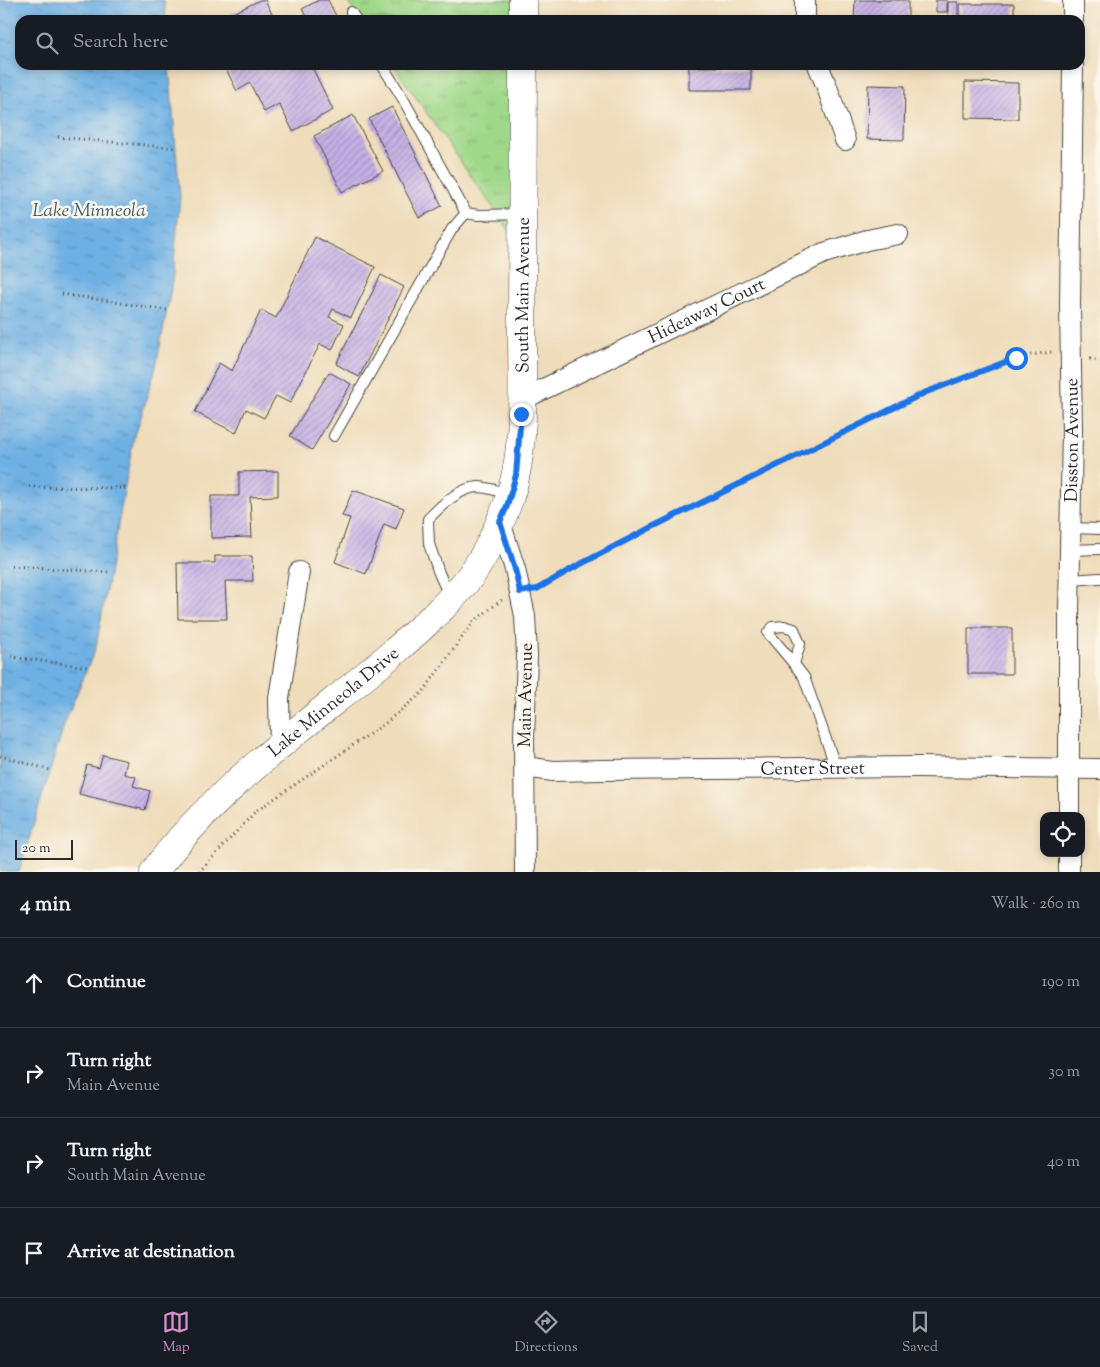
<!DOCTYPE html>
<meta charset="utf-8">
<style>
:root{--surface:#171b24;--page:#242831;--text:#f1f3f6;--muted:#9ea1a6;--line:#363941;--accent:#d690ce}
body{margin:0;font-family:"Sorts Mill Goudy",serif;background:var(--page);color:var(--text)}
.controls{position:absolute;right:15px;bottom:15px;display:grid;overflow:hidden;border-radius:10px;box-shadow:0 2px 8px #0003}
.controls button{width:45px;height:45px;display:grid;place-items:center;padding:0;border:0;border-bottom:1px solid var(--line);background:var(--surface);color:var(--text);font:25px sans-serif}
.scale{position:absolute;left:15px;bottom:12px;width:58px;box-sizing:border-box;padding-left:5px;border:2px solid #2b2b2b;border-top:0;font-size:14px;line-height:18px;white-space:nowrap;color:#2b2b2b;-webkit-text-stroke:4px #fbf7ec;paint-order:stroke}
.stop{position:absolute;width:15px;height:15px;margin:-11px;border:4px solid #1a73e8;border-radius:50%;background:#fff}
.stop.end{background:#1a73e8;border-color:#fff;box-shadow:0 1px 5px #0008}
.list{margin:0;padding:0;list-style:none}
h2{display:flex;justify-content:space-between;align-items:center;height:65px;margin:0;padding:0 20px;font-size:21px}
h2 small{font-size:16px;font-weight:400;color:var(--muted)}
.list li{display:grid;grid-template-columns:32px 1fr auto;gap:15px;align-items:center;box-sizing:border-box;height:90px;padding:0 20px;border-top:1px solid var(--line)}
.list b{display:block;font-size:19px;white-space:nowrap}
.list p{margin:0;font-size:16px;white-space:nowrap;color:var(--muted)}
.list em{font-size:16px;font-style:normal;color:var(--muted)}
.icon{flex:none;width:28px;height:28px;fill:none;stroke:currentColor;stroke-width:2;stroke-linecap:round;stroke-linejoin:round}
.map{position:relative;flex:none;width:1100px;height:872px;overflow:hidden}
.search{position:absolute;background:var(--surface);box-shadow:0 2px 8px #0003;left:15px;right:15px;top:15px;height:55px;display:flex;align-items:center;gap:12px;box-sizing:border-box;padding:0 18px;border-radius:15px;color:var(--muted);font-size:19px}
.sheet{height:425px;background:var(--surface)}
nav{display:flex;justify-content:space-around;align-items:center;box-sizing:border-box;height:70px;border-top:1px solid var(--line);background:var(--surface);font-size:14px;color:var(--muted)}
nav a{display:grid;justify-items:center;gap:2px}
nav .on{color:var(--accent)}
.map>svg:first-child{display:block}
</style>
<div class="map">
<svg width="1100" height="872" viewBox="0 0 1100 872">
<defs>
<pattern id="park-tufts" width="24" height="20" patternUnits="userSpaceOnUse" patternTransform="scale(1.25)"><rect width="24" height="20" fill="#a0d88a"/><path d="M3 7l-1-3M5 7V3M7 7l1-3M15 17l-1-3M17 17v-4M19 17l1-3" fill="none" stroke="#8aba77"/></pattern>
<pattern id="water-ripples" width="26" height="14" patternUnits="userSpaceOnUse" patternTransform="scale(1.25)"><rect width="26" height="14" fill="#6eb0e3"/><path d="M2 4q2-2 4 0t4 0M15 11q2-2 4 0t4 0" fill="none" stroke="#5b8fb8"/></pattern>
<pattern id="building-hatch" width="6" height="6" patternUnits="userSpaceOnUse" patternTransform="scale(1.25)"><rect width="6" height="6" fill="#c5b0e5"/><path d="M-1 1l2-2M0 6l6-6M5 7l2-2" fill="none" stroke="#a08fba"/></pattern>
</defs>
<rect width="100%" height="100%" fill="#fbf7ec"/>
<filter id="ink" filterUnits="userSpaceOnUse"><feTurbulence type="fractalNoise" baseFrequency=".02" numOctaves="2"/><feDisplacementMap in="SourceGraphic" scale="10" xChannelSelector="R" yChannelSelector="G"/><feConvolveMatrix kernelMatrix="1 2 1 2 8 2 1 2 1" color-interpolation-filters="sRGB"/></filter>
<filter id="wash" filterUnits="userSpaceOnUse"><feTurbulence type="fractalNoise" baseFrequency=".0096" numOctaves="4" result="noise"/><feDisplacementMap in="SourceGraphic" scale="20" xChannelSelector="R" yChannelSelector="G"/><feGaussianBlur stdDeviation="1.12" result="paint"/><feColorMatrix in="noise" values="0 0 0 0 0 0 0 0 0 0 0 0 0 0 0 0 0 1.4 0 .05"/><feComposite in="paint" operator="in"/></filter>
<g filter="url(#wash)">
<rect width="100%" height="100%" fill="#efdcba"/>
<path fill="url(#park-tufts)" stroke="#66825a" d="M347,0h166v20h-152z
M393,65h120v171z"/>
<path fill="url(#water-ripples)" stroke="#4c6e87" d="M0,0h164l2,20h-146v45h149l11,132 -8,87 -16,83 -19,63 -2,1 -39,216 -31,75 -46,150h-19z"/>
<g id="blocks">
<path fill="url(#building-hatch)" d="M260,0h5l10,20h-56z
M319,0h9l10,20h-30l-6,-11z
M855,0h53v20h-54z
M936,0h11v12h-11z
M948,2h10v18h-10z
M960,4h54v16h-54z
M224,65h87l22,45 -40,21 -14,-27 -15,8 -14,-29 -13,8z
M689,67h62v23h-62z
M965,82l53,1v36l-53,-1z
M868,85l37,1 -1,54 -37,-1z
M392,107l50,99 -23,12 -50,-99z
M353,115l30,56 -41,21 -28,-56z
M315,237l60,30 -24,51 -18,-9 -4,8 15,7 -12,26 -12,-6 -30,59 -14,-7 -12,22 -18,-9 -10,24 -41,-21 24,-49 13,8 29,-61 15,8z
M381,275l23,12 -45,90 -23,-13z
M329,372l22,12 -39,66 -22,-14z
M278,471v25l-28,1 2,40 -41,1v-42h28v-24z
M353,490l51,18 -8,21 -12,-5 -18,50 -31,-12 15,-44 -8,-2z
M215,556h37l1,25h-28l2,38h-49l-1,-56h38z
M968,628h44v46h-44z
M103,755l24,6 -3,13 12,3 -3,9 17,5 -5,19 -66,-16 8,-29 12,3z"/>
</g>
</g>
<g filter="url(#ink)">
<use href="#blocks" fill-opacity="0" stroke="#484640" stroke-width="1"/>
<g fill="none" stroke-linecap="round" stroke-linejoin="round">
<g stroke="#484640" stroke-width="12">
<path id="lane" d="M351,12l5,8
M382,65l20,32 64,116 12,2 44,-1
M334,436l118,-207 14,-16
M1070,528l30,1
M1070,550l30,-1
M1070,580l30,-2
M450,598l-11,-25 -10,-29 -1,-25c13,-13 30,-31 50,-32 10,0 22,5 31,7
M794,664l6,-20 -6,-15 -10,-3 -11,1 -5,6 22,26 14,18 32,91"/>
</g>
<g stroke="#484640" stroke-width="22">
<g id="street">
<path d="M1073,0v20"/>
<path d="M805,20v-20"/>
<path d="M818,65l9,22 18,53"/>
<path id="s1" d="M521,400l303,-147 43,-13 31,-6"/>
<path d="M500,522l15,47 10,47 2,40 -3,81 1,135"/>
<path d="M280,745l-1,-47 20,-126"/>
<path id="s2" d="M525,767l28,4 48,-1 316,-3 183,2"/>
<path id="s3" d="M1069,816v-204l3,-182 -2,-125 3,-240"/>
<path d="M1069,853v19"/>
</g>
</g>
<g stroke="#484640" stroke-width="29">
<g id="secondary">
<path d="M523,0v20"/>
<path id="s4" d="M154,872c64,-87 159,-151 240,-220 26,-23 57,-50 78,-78 14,-20 26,-45 35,-69 20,-53 15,-119 15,-176 1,-88 1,-176 1,-264"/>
</g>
</g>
<path stroke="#484640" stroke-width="3" stroke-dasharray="1 4" stroke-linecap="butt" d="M58,137l118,11
M62,294l105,16
M1090,359l10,2
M29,487l96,1
M12,566l97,6
M539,588l36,-21 75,-39 274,-135 92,-36 36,-5
M11,657l77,10
M0,756l50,14
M199,872l57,-61 127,-86 40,-33 50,-70 30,-23"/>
<use href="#lane" stroke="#fff" stroke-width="10"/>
<use href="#street" stroke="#fff" stroke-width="20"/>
<use href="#secondary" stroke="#fff" stroke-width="28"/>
</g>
</g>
<g fill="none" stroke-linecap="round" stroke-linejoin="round" filter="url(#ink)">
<path stroke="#1a73e8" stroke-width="6" d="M521,414l-5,61 -9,31 -7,16 15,47 5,23 17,-3 38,-22 75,-39 274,-135 92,-35"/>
</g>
<g text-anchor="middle" stroke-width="5" stroke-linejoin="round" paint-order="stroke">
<g font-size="18" fill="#2b2b2b" stroke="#fbf7ec">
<text dy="6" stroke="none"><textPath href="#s4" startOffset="726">South Main Avenue</textPath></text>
<text dy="6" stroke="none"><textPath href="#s1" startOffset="206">Hideaway Court</textPath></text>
<text dy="6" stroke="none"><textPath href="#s3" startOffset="376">Disston Avenue</textPath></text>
<text transform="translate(525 695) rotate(-89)" y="6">Main Avenue</text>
<text dy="6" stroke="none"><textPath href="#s4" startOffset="248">Lake Minneola Drive</textPath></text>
<text dy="6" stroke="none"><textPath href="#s2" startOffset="288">Center Street</textPath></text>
</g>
<g font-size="19" font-style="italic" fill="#425a6b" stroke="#fbf7ec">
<text x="89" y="216">Lake Minneola</text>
</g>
</g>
</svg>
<div class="controls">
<button><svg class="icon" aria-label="locate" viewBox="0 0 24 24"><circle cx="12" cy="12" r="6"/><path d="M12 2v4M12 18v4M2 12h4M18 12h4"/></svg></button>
</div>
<div class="scale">20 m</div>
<div class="stop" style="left:1016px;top:358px"></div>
<div class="stop end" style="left:521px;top:414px"></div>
<div class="search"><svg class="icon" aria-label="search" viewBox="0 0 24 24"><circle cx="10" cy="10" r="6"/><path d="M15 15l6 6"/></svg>Search here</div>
</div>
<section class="sheet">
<h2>4 min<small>Walk · 260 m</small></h2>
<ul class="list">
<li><svg class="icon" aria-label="ahead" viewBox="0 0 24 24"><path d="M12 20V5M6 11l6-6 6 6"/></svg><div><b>Continue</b></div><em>190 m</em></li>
<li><svg class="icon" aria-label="right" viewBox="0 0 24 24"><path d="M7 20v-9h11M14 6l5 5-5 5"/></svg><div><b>Turn right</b><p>Main Avenue</p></div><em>30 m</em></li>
<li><svg class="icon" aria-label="right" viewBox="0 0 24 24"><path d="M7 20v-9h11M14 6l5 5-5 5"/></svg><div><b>Turn right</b><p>South Main Avenue</p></div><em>40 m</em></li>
<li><svg class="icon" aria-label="arrive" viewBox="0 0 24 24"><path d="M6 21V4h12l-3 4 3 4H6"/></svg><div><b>Arrive at destination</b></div></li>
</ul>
</section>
<nav>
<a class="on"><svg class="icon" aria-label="map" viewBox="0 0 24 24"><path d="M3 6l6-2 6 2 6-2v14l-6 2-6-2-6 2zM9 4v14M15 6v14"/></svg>Map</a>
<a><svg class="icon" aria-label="directions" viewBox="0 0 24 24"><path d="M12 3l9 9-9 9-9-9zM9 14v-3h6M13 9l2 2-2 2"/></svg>Directions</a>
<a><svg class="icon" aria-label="saved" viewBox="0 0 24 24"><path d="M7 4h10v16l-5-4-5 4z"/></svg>Saved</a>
</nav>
